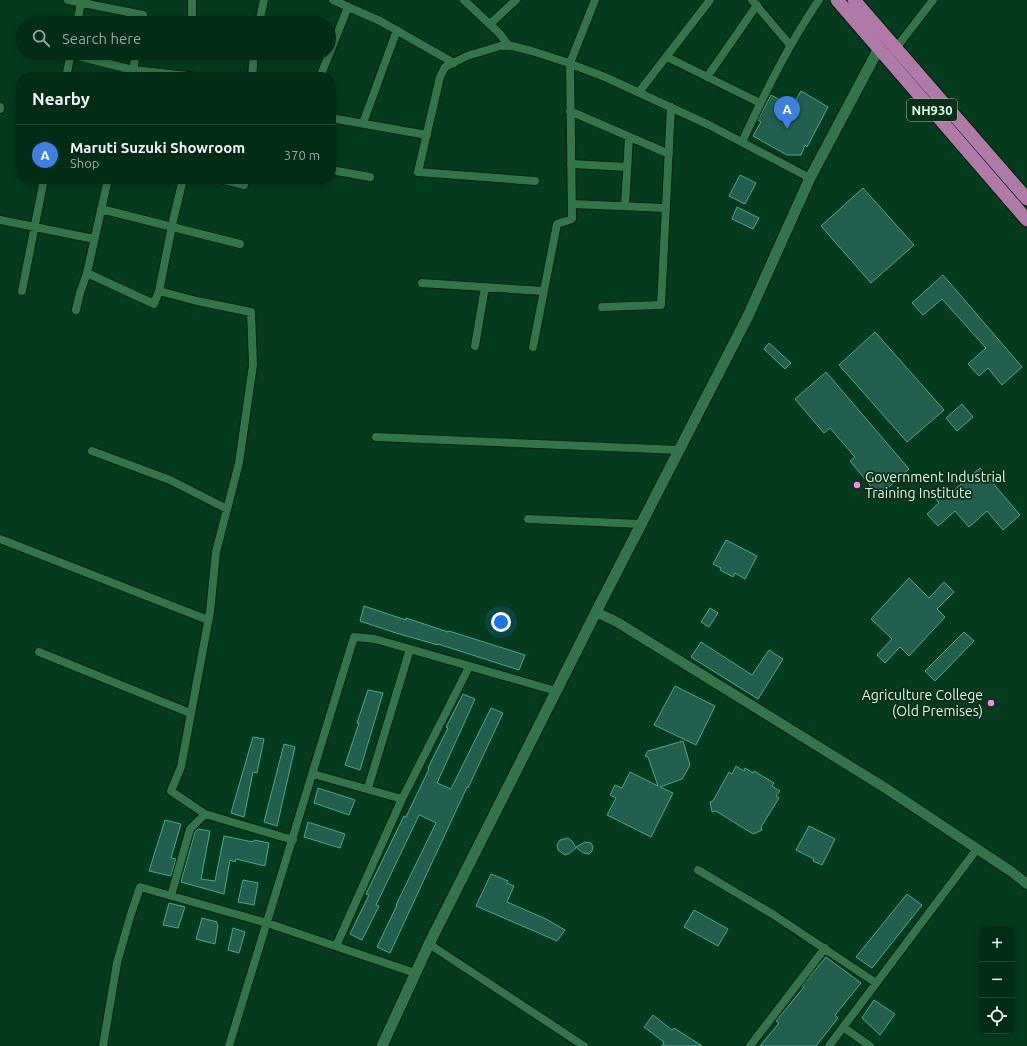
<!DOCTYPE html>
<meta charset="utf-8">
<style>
:root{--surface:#032c16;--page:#0d341f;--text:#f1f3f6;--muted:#97a7a1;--line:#244835;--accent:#fa87e7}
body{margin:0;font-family:Ubuntu,sans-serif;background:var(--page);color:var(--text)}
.controls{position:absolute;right:12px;bottom:12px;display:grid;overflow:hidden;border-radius:8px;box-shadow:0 2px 6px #0003}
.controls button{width:36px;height:36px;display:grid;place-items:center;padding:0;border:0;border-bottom:1px solid var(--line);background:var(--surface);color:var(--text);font:20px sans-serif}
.you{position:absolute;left:501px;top:622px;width:14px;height:14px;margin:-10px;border:3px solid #fff;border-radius:50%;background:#1a73e8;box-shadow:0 0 0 6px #1a73e833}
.badge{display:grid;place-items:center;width:26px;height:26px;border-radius:50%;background:var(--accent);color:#fff;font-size:13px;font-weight:700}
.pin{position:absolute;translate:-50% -33px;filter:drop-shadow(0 1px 2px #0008)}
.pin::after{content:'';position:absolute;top:21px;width:14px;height:12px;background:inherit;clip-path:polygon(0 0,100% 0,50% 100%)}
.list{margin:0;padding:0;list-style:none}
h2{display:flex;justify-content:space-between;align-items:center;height:52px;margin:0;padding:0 16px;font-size:17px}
h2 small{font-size:13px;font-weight:400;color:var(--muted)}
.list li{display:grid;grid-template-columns:26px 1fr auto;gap:12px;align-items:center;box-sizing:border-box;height:60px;padding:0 16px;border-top:1px solid var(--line)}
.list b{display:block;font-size:15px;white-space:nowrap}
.list p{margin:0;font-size:13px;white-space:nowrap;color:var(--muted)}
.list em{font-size:13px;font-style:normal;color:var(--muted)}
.icon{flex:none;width:22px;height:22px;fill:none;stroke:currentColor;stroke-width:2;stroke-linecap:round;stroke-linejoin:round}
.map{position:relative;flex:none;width:1027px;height:1046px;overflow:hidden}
.search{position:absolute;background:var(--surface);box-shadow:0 2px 6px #0003;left:16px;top:16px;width:320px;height:44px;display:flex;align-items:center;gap:10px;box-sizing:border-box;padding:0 14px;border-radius:22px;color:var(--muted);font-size:15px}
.panel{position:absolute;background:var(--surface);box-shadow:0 2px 6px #0003;left:16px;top:72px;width:320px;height:112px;border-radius:16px}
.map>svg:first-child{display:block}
</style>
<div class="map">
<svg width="1027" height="1046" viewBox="0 0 1027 1046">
<rect width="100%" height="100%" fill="#043b1d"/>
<path fill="#225f4f" stroke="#4ca78f" d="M801,91l27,16 -21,40 -2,-2 -4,10h-14l-34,-19 8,-14 -3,-2 13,-25 21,12z
M740,175l16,8 -11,21 -16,-8z
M863,188l51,57 -43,38 -50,-57z
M737,207l22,11 -6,11 -21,-10z
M943,275l79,92 -20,18 -14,-17 -9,8 -11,-12 18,-16 -44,-49 -19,16 -11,-12z
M875,332l69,78 -37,32 -68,-77z
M769,343l22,20 -6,6 -21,-20z
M826,372l83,97 -30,27 -29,-35 5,-4 -25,-29 -6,5 -29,-34z
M962,404l11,13 -16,14 -11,-13z
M980,468l40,47 -17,15 -16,-19 -18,16 -14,-16 -17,15 -11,-12 12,-11 -5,-6 7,-6 5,6z
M726,540l31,16 -12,23 -10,-6 -2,4 -13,-7 1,-2 -8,-4z
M909,578l20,20 15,-16 10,10 -17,17 8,8 -36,39 -9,-9 -15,16 -8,-8 15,-16 -21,-20z
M364,606l42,14v-2l42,14 1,-1 76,24 -6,15 -81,-26v1l-42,-12 -36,-12z
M710,608l8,5 -9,14 -8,-5z
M964,632l10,9 -39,40 -10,-10z
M701,642l51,33 17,-25 14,9 -25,40 -67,-42z
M675,686l40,20 -19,39 -42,-20z
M368,690l15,3 -23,77 -15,-5 14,-42h-2z
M463,694l12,5 -38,84 14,6 40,-81 12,5 -35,75 -1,-1 -77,166 -13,-6 20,-42h-1l40,-82 -14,-7 -3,-1 -19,40 -24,50 3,1 -17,34 -12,-6 19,-39 -3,-1 38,-78 2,1 23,-48 -1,-1 20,-40 -2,-1z
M253,737l11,2 -7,34 -4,-1 -9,45 -13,-4z
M683,741l7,24 -8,14 -22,8 13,6 -22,44 -44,-22 9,-17 -6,-3 5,-10 7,3 8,-16 28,14 -10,-29 -3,-1 3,-5z
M284,744l11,3 -18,79 -13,-4z
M736,766l8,5 1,-3 8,5 1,-2 20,12 -2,3 8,5 -4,5 3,2 -18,29 1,3 -9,4 -37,-23 -4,1 -2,-10 3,-1 16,-29 3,2z
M318,788l37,12 -6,15 -35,-12z
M165,820l16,4 -10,34 5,1 -5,17 -22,-5z
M308,822l37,12 -5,14 -36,-11z
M809,826l26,13 -13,26 -9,-4 1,-2 -18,-9z
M198,829l12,2 -9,48 14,2 9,-45 29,6 1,-2 15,3 -4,23 -29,-7 -1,3 -5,-2 -6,34 -43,-12 14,-50z
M568,838l4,3 4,7 -6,5 -5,2 -7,-5 -1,-5 3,-5z
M585,842l6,1 2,4 -1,4 -3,3 -6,-1 -7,-6z
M491,874l17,7 -1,2 7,3 -7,16 39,17 19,11 -8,11 -81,-35z
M243,880l15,3 -4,22 -16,-3z
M907,894l15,11 -50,63 -16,-11z
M169,903l16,4 -7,21 -15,-3z
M694,910l34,19 -10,17 -34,-19z
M202,918l15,4v2l1,1 -3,19 -19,-5z
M233,928l12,4 -6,21 -11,-3z
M826,957l35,26 -26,32 3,3 -22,28h-56l19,-23 -3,-2 28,-34 -2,-1z
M874,1000l21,14 -15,21 -18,-17z
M653,1015l19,15 2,-2 28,18h-40l2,-4 -20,-15z"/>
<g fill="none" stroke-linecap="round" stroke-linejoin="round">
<g stroke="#001f0b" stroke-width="10">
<path id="minor" d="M68,0l75,15 -1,8
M192,0v22l29,1
M333,0l47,21 74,42
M464,0l36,34 9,12
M752,0l38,45
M77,23l4,-20
M259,23l5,-23
M490,24l26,-24
M893,52l40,-52
M70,54l63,16 65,7
M667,57l93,46
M66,77l5,-24
M132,77l4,-24
M252,77l2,-24
M320,77l28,-70
M707,77l50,-72
M639,92l71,-92
M0,109v-2
M570,111l99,43
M331,118l96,17
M363,123l34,-93
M742,142c23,-49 46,-97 77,-142
M571,164l56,3
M331,170l39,7
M220,179l24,6
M535,181l-117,-9 22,-95 5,-10 22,-11 33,-10h12l20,5 31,10 42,16 104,48 101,53
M572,204l94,4
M625,206l4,-69
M101,209l139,35
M0,220l94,19
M87,273l67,31 5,-13 14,-70 10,-42
M422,283l122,8
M22,291l22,-112
M159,291l38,10 54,11 2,53 -14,98 -23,89 -6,60 -29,155 -10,24 34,23 88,26
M602,307l59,-2 10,-198
M76,310l4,-17 7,-20 21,-94
M475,346l10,-59
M533,347l24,-123 15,-5 -2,-156 25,-63
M376,437l303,13
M92,451l78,29 57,29
M528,519l113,5
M0,539l208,81
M39,652l151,61
M313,774l89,25
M368,788l42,-139
M698,870l76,45 102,68
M171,896l19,-67 15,-15
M429,944l155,102
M336,946l66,-147 67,-132
M843,1027l27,19
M103,1046l14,-83 13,-46 10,-30 127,36 148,50
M229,1046l125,-409 21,2 181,52
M750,1046l75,-98
M829,1046l148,-197"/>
</g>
<g stroke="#001f0b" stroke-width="12">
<path id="tertiary" d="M596,612l21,10 270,167 125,83 15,12"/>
</g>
<g stroke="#001f0b" stroke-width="13">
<path id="secondary" d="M382,1046l47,-102 167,-332 152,-296 62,-138 69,-130"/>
</g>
<g stroke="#001f0b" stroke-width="15">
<path id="trunk" d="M837,0l190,220
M854,0l173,199"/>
</g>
<use href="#minor" stroke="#33754b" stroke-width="8"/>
<use href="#tertiary" stroke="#33754b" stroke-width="10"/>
<use href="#secondary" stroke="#33754b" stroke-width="11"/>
<use href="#trunk" stroke="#af79a8" stroke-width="13"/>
</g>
<g fill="#fa87e7" stroke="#0b2e19" stroke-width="1.5">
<circle cx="857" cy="485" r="4"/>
<circle cx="991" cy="703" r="4"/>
</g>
<g text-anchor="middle" stroke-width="3.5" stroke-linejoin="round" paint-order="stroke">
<rect fill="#0b2e19" stroke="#9abca5" stroke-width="1" x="907" y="99" width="50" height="22" rx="3"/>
<g font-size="13" font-weight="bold" fill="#d8f9e1">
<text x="932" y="115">NH930</text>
</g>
<g font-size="14" fill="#d8f9e1" stroke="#0b2e19" text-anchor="start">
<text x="865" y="482">Government Industrial<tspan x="865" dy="16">Training Institute</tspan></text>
<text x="983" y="700" text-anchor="end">Agriculture College<tspan x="983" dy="16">(Old Premises)</tspan></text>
</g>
</g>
</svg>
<div class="controls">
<button>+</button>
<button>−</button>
<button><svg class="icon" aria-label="locate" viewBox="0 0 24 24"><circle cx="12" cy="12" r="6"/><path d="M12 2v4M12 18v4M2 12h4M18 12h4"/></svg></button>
</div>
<div class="you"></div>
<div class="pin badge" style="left:787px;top:129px;background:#3f7fe0">A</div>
<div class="search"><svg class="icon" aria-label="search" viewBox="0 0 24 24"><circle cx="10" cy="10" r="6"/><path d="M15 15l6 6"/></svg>Search here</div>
<section class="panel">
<h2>Nearby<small></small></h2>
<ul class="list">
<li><span class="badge" style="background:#3f7fe0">A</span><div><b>Maruti Suzuki Showroom</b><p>Shop</p></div><em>370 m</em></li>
</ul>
</section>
</div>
